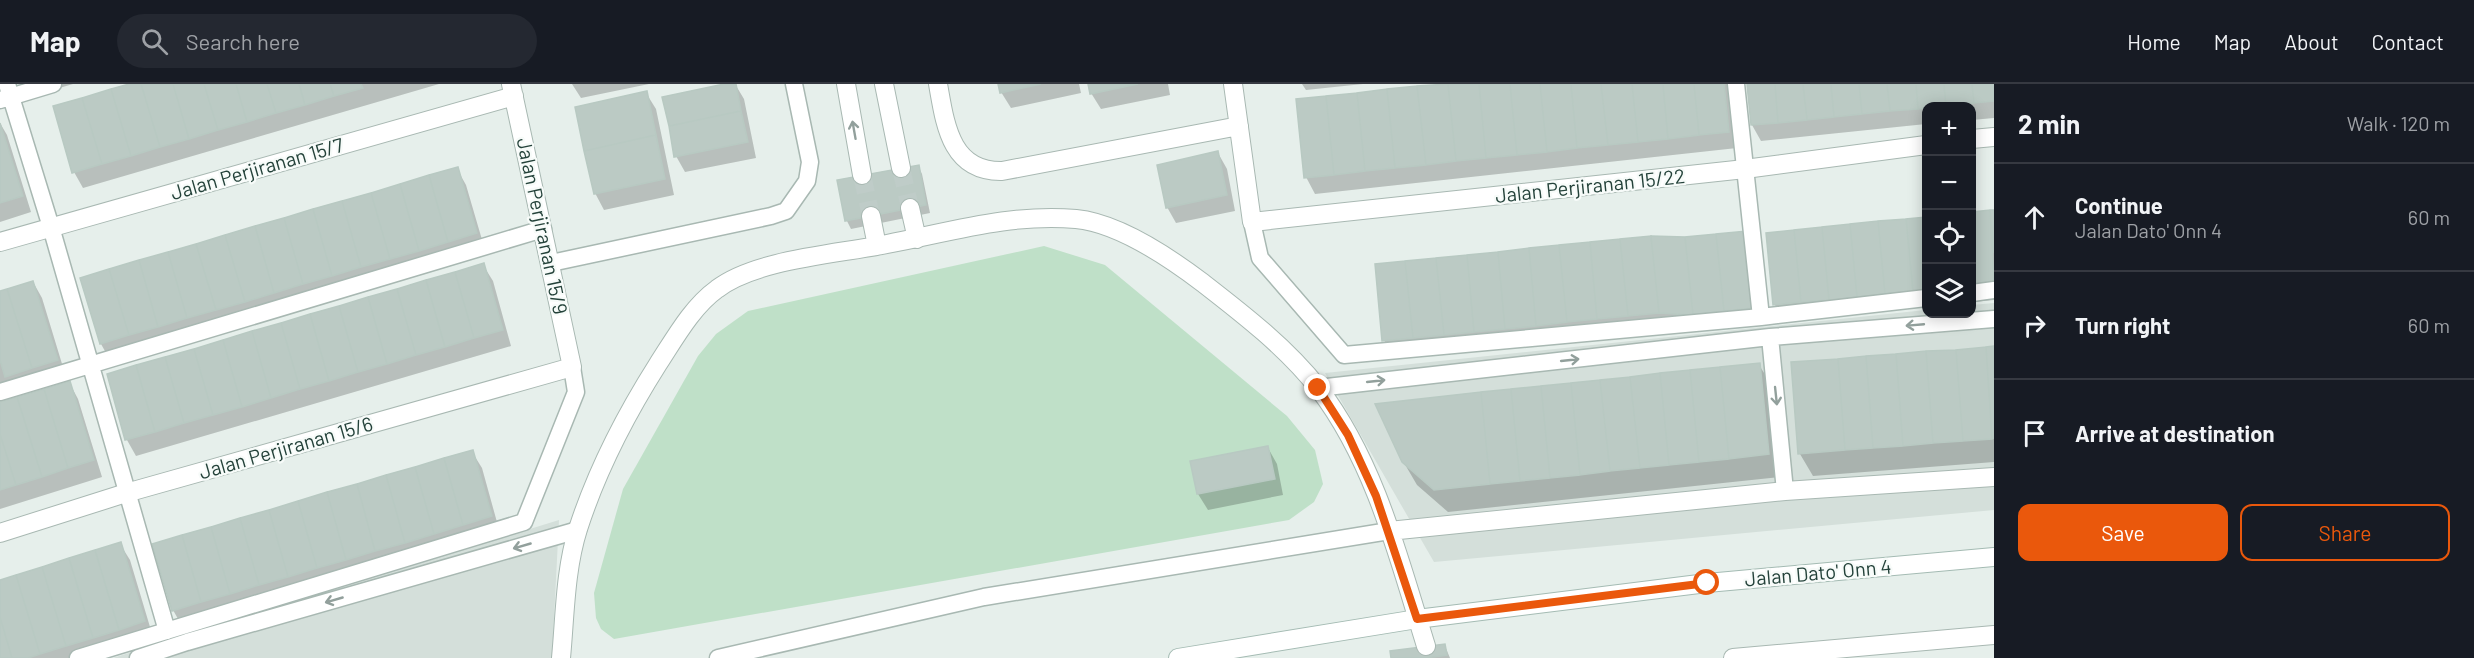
<!DOCTYPE html>
<meta charset="utf-8">
<style>
:root{--surface:#171b24;--page:#242831;--text:#f1f3f6;--muted:#9ea1a6;--line:#363941;--accent:#ea580c}
body{margin:0;font-family:Barlow,sans-serif;background:var(--page);color:var(--text)}
.controls{position:absolute;right:18px;top:18px;display:grid;overflow:hidden;border-radius:12px;box-shadow:0 3px 15px #0003}
.controls button{width:54px;height:54px;display:grid;place-items:center;padding:0;border:0;border-bottom:2px solid var(--line);background:var(--surface);color:var(--text);font:30px sans-serif}
.stop{position:absolute;width:18px;height:18px;margin:-14px;border:4px solid #ea580c;border-radius:50%;background:#fff}
.stop.end{background:#ea580c;border-color:#fff;box-shadow:0 2px 6px #0008}
.list{margin:0;padding:0;list-style:none}
h2{display:flex;justify-content:space-between;align-items:center;height:78px;margin:0;padding:0 24px;font-size:26px}
h2 small{font-size:20px;font-weight:400;color:var(--muted)}
.list li{display:grid;grid-template-columns:39px 1fr auto;gap:18px;align-items:center;box-sizing:border-box;height:108px;padding:0 24px;border-top:2px solid var(--line)}
.list b{display:block;font-size:22px;white-space:nowrap}
.list p{margin:0;font-size:20px;white-space:nowrap;color:var(--muted)}
.list em{font-size:20px;font-style:normal;color:var(--muted)}
.actions{display:flex;gap:12px;padding:18px 24px}
.actions a{flex:1;padding:14px 0;border:2px solid var(--accent);border-radius:12px;text-align:center;font-size:21px;color:var(--accent)}
.actions .main{background:var(--accent);color:#fff}
.icon{flex:none;width:33px;height:33px;fill:none;stroke:currentColor;stroke-width:2;stroke-linecap:round;stroke-linejoin:round}
.map{position:relative;flex:none;width:1994px;height:574px;overflow:hidden}
header{display:flex;align-items:center;gap:36px;box-sizing:border-box;height:84px;padding:0 30px;background:var(--surface);border-bottom:2px solid var(--line)}
header strong{font-size:28px}
nav{display:flex;gap:33px;margin-inline-start:auto;font-size:21px}
.search{width:420px;height:54px;background:var(--page);display:flex;align-items:center;gap:15px;box-sizing:border-box;padding:0 21px;border-radius:33px;color:var(--muted);font-size:22px}
main{display:flex}
aside{flex:1;background:var(--surface)}
.map>svg:first-child{display:block}
</style>
<header>
<strong>Map</strong>
<div class="search"><svg class="icon" aria-label="search" viewBox="0 0 24 24"><circle cx="10" cy="10" r="6"/><path d="M15 15l6 6"/></svg>Search here</div>
<nav><a>Home</a><a>Map</a><a>About</a><a>Contact</a></nav>
</header>
<main>
<div class="map">
<svg width="1994" height="574" viewBox="0 0 1994 574">
<rect width="100%" height="100%" fill="#e6efeb"/>
<path fill="#d4dfda" d="M1994,219v207l-560,52 -109,-189 601,-63v4h46v-9z
M559,436l-7,138h-439l41,-13z"/>
<path fill="#bfe0c8" d="M1044,162l61,19 182,151 28,34 8,34 -9,18 -25,18 -675,119 -13,-10 -5,-11 -2,-25 29,-104 75,-133 18,-22 32,-23z"/>
<path fill="#0003" d="M25,0h48l-41,12z
M135,0h304l-356,104 -9,-16z
M572,0h77l-68,14z
M732,0h3l9,15 12,59 -71,14 -9,-16z
M1000,0h79l2,9 -70,15 -10,-16z
M1090,0h78l2,11 -69,14 -10,-16z
M1302,0h61l-57,6z
M1452,0h279l6,64 -422,46 -9,-17z
M1748,0h246v34l-22,2v-14h-46v18l-165,17 -9,-16z
M646,9l10,16 18,86 -70,15 -9,-17z
M0,39l7,12 24,77 -31,10z
M1218,69l9,16 8,42 -59,12 -9,-16z
M918,82l4,8 8,39 -79,16 -4,-8z
M457,85l9,16 19,65 -375,110 -9,-16z
M1994,127v89l-22,2v-88z
M1926,134v89l-142,14 -9,-16 -7,-71z
M1746,149l17,91 -370,33 -9,-17 301,-101z
M483,181l10,16 18,65 -375,110 -9,-16 -18,-65z
M33,198l9,16 24,79 -66,20v-104z
M1994,264v114l-181,14 -13,-22z
M1759,281l14,22 8,90 -333,35 -31,-27 -14,-24z
M69,298l9,17 24,78 -102,32v-105z
M1268,364l9,16 6,31 -75,15 -10,-16 -6,-32z
M472,368l10,16 18,65 -318,93 -9,-16z
M120,460l10,16 23,77 -65,21h-88v-77z
M1445,562l5,12h-58z"/>
<path fill="#bbcac4" stroke="#b8c9c2" stroke-width="1.5" d="M129,0h12l19,63 -29,9 -20,-67z
M141,0h32l16,55 -29,8z
M173,0h31l14,46 -29,9z
M204,0h32l11,38 -29,8z
M236,0h31l9,29 -29,9z
M267,0h32l6,21 -29,8z
M299,0h31l4,12 -29,9z
M330,0h31l2,4 -29,8z
M724,0h12l5,27 -72,15 -7,-29z
M998,0h43l-41,9z
M1088,0h50l-48,10z
M1448,0h31l7,74 -30,3z
M1448,0l8,77 -30,4 -9,-79z
M1479,0h31l7,71 -31,3z
M1510,0h30l7,68 -30,3z
M1540,0h31l6,64 -30,4z
M1571,0h30l7,61 -31,3z
M1601,0h31l6,58 -30,3z
M1632,0h31l5,55 -30,3z
M1663,0h31l5,51 -31,4z
M1694,0h30l5,48 -30,3z
M1747,0h28l3,39 -27,2z
M1775,0h28l4,36 -29,3z
M1803,0h28l3,33 -27,3z
M1831,0h28l3,30 -28,3z
M1859,0h28l3,27 -28,3z
M1887,0h29l2,25 -28,2z
M1916,0h28l2,22 -28,3z
M1944,0h28l2,19 -28,3z
M1972,0h22v17l-20,2z
M1417,2l9,79 -31,3 -8,-79z
M111,5l20,67 -29,8 -20,-66z
M1387,5l8,79 -30,3 -8,-78z
M647,7l9,44 -72,16 -9,-44z
M1357,9l8,78 -31,4 -8,-79z
M1326,12l8,79 -30,3 -8,-79z
M82,14l20,66 -30,9 -19,-67z
M741,27l7,31 -74,15 -5,-31z
M0,39l23,73 -23,7z
M656,51l9,44 -71,15 -10,-43z
M1218,67l9,44 -61,13 -9,-43z
M919,81l7,40 -81,16 -8,-41z
M458,83l19,66 -29,9 -19,-67z
M429,91l19,67 -29,9 -19,-67z
M400,100l19,67 -29,8 -19,-66z
M371,109l19,66 -29,8 -19,-66z
M342,117l19,66 -29,9 -19,-67z
M313,125l19,67 -29,8 -19,-66z
M1990,126h4v43z
M1990,126l4,73 -22,2v-73z
M1926,133v73l-13,1 -7,-72z
M284,134l19,66 -29,9 -19,-67z
M1906,135l7,72 -28,3 -7,-73z
M1878,137l7,73 -28,3 -7,-73z
M1850,140l7,73 -28,3 -7,-73z
M255,142l19,67 -29,9 -20,-67z
M1822,143l7,73 -28,2 -7,-72z
M1794,146l7,72 -28,3 -7,-72z
M1747,147l7,77 -30,3 -8,-77z
M1716,150l8,77 -31,4 -8,-78z
M225,151l20,67 -29,8 -20,-66z
M1651,152l34,1 8,78 -34,-2z
M1651,152l8,77 -31,3 -8,-77z
M1620,155l8,77 -31,3 -7,-77z
M1590,158l7,77 -30,3 -8,-77z
M196,160l20,66 -29,8 -19,-66z
M1559,161l8,77 -31,4 -7,-78z
M1529,164l7,78 -31,3 -7,-77z
M168,168l19,66 -29,9 -19,-67z
M1498,168l7,77 -31,3 -7,-77z
M1467,171l7,77 -30,3 -8,-77z
M1436,174l8,77 -31,3 -8,-77z
M139,176l19,67 -29,8 -20,-66z
M1405,177l8,77 -31,3 -7,-77z
M484,179l19,67 -29,8 -19,-66z
M109,185l20,66 -29,9 -20,-66z
M455,188l19,66 -29,9 -19,-67z
M426,196l19,67 -29,8 -19,-66z
M33,197l25,79 -26,8 -25,-79z
M7,205l25,79 -27,9 -5,-17v-69z
M397,205l19,66 -29,9 -19,-67z
M368,213l19,67 -29,8 -19,-66z
M339,222l19,66 -29,9 -19,-67z
M310,230l19,67 -29,8 -19,-66z
M281,239l19,66 -29,9 -19,-67z
M252,247l19,67 -29,9 -19,-67z
M223,256l19,67 -29,8 -19,-66z
M1994,262v92l-2,1 -6,-92z
M1986,263l6,92 -29,2 -7,-91z
M194,265l19,66 -29,8 -19,-66z
M1956,266l7,91 -30,2 -7,-92z
M1926,267l7,92 -30,3 -7,-92z
M1896,270l7,92 -30,2 -7,-92z
M1866,272l7,92 -28,2 -7,-91z
M165,273l19,66 -29,9 -19,-67z
M1838,275l7,91 -47,4 -7,-92z
M1760,279l9,91 -40,5 -9,-92z
M136,281l19,67 -30,8 -18,-66z
M1720,283l9,92 -30,3 -9,-92z
M1690,286l9,92 -30,3 -9,-92z
M1660,289l9,92 -29,3 -10,-91z
M1630,293l10,91 -30,3 -10,-91z
M1600,296l10,91 -30,4 -9,-92z
M70,297l24,79 -26,8 -24,-79z
M1571,299l9,92 -30,3 -9,-92z
M1541,302l9,92 -30,3 -9,-92z
M44,305l24,79 -26,9 -25,-80z
M1511,305l9,92 -30,3 -9,-92z
M1481,308l9,92 -56,6 -32,-28 -27,-58z
M17,313l25,80 -26,8 -16,-51v-32z
M0,350l16,51 -16,5z
M1268,362l7,33 -78,15 -7,-33z
M473,366l19,66 -29,9 -19,-67z
M444,374l19,67 -29,9 -19,-67z
M415,383l19,67 -29,9 -19,-68z
M386,391l19,68 -30,8 -18,-67z
M357,400l18,67 -29,9 -19,-68z
M327,408l19,68 -29,8 -19,-67z
M298,417l19,67 -29,9 -19,-67z
M269,426l19,67 -29,8 -19,-67z
M240,434l19,67 -29,9 -19,-67z
M211,443l19,67 -29,8 -19,-67z
M182,451l19,67 -29,9 -20,-67z
M121,458l24,79 -26,9 -24,-80z
M95,466l24,80 -26,8 -24,-80z
M69,474l24,80 -27,8 -24,-79z
M42,483l24,79 -26,8 -24,-79z
M16,491l24,79 -12,4h-16l-12,-41v-37z
M0,533l12,41h-12z
M1445,560l2,11 -21,3h-35l-1,-7z"/>
<g fill="none" stroke-linecap="round" stroke-linejoin="round">
<path stroke="#bfccc8" stroke-width="18" stroke-dasharray="18 9" stroke-linecap="butt" d="M901,84l9,40
M862,91l9,41"/>
<g stroke="#a8b8b2" stroke-width="19">
<path id="service" d="M7,0l44,143 116,404
M1736,0l25,233
M0,16l53,-16
M1252,138l8,36 84,97 417,-38 165,-19
M551,179l220,-47 15,-5 21,-30 3,-19 -16,-78
M1972,209l22,-3
M1770,253l15,154
M1318,304l452,-51 224,-18
M0,308l543,-163
M78,574l446,-136 52,-130 -4,-25
M138,574l49,-16 391,-112
M718,574l266,-61 405,-66"/>
</g>
<g stroke="#a8b8b2" stroke-width="20">
<path id="minor" d="M846,0l16,91
M884,0l17,84
M938,0c7,39 12,88 64,87l237,-45
M1233,0l19,138 493,-53 181,-24
M1972,55l22,-2
M910,124l7,31
M871,132l6,30
M0,158l514,-146
M1389,447l396,-40 209,-14
M0,449l126,-40 446,-126 -61,-283
M561,574c4,-42 4,-88 17,-129 19,-59 47,-113 80,-165 17,-26 34,-57 59,-75 39,-30 122,-35 170,-45 63,-12 125,-31 189,-25 43,4 94,39 127,64 40,31 84,65 116,106 56,73 80,170 107,257
M1733,574l261,-23"/>
</g>
<g stroke="#a4bbb3" stroke-width="20">
<path id="secondary" d="M1178,574l239,-39 290,-36 287,-26"/>
</g>
<use href="#service" stroke="#fff" stroke-width="16"/>
<use href="#minor" stroke="#fff" stroke-width="18"/>
<use href="#secondary" stroke="#fff" stroke-width="18"/>
</g>
<defs><path id="oneway-shaft" d="M-6 0H5M1.5-3L5.5 0L1.5 3" fill="none" stroke-width="1.6" stroke-linecap="round" stroke-linejoin="round" transform="scale(1.5)"/></defs>
<g stroke="#92a09c">
<use href="#oneway-shaft" transform="translate(854 46) rotate(-100)"/>
<use href="#oneway-shaft" transform="translate(1915 241) rotate(175)"/>
<use href="#oneway-shaft" transform="translate(1570 276) rotate(-6)"/>
<use href="#oneway-shaft" transform="translate(1376 297) rotate(-6)"/>
<use href="#oneway-shaft" transform="translate(1776 312) rotate(84)"/>
<use href="#oneway-shaft" transform="translate(522 462) rotate(164)"/>
<use href="#oneway-shaft" transform="translate(334 516) rotate(164)"/>
</g>
<g fill="none" stroke-linecap="round" stroke-linejoin="round">
<path stroke="#ea580c" stroke-width="8" d="M1318,304l30,47 28,61 41,123 290,-36"/>
</g>
<g text-anchor="middle" stroke-width="4.5" stroke-linejoin="round" paint-order="stroke">
<g font-size="20" fill="#24423a" stroke="#f7fbf9">
<text transform="translate(257 85) rotate(-16)" y="7">Jalan Perjiranan 15/7</text>
<text transform="translate(1590 102) rotate(-6)" y="7">Jalan Perjiranan 15/22</text>
<text transform="translate(542 142) rotate(78)" y="7">Jalan Perjiranan 15/9</text>
<text transform="translate(286 364) rotate(-16)" y="7">Jalan Perjiranan 15/6</text>
<text transform="translate(1818 489) rotate(-5)" y="7">Jalan Dato' Onn 4</text>
</g>
</g>
</svg>
<div class="controls">
<button>+</button>
<button>−</button>
<button><svg class="icon" aria-label="locate" viewBox="0 0 24 24"><circle cx="12" cy="12" r="6"/><path d="M12 2v4M12 18v4M2 12h4M18 12h4"/></svg></button>
<button><svg class="icon" aria-label="layers" viewBox="0 0 24 24"><path d="M12 4l9 5-9 5-9-5zM3 14l9 5 9-5"/></svg></button>
</div>
<div class="stop" style="left:1707px;top:499px"></div>
<div class="stop end" style="left:1318px;top:304px"></div>
</div>
<aside>
<h2>2 min<small>Walk · 120 m</small></h2>
<ul class="list">
<li><svg class="icon" aria-label="ahead" viewBox="0 0 24 24"><path d="M12 20V5M6 11l6-6 6 6"/></svg><div><b>Continue</b><p>Jalan Dato' Onn 4</p></div><em>60 m</em></li>
<li><svg class="icon" aria-label="right" viewBox="0 0 24 24"><path d="M7 20v-9h11M14 6l5 5-5 5"/></svg><div><b>Turn right</b></div><em>60 m</em></li>
<li><svg class="icon" aria-label="arrive" viewBox="0 0 24 24"><path d="M6 21V4h12l-3 4 3 4H6"/></svg><div><b>Arrive at destination</b></div></li>
</ul>
<div class="actions"><a class="main">Save</a><a>Share</a></div>
</aside>
</main>
